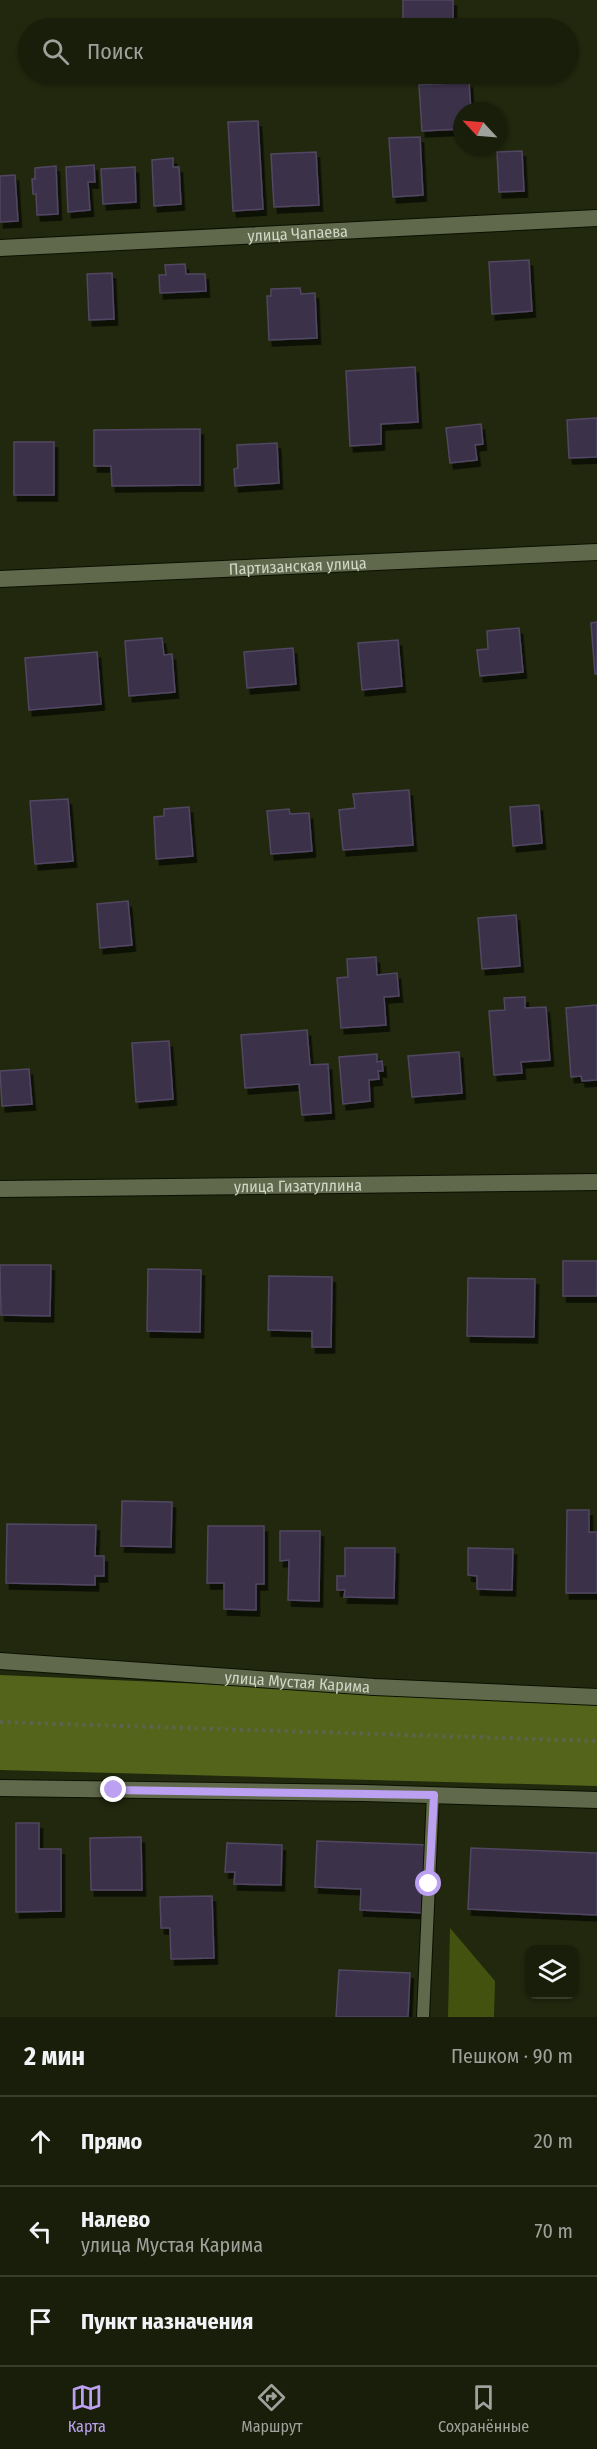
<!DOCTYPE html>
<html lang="ru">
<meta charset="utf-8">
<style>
:root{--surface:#191e0a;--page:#262b18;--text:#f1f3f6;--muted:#9fa29c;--line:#373c2b;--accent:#bca0f2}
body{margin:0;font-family:"Fira Sans Condensed",sans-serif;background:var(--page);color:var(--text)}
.controls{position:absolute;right:18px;bottom:18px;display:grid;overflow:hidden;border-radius:12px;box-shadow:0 2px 4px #0004}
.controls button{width:54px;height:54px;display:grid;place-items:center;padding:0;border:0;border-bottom:2px solid var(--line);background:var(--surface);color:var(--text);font:30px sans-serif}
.compass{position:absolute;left:453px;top:102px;width:54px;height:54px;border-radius:50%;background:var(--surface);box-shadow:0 2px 4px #0004;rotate:296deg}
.stop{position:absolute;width:18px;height:18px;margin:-14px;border:4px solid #bca0f2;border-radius:50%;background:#fff}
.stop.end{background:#bca0f2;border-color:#fff;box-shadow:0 2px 6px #0008}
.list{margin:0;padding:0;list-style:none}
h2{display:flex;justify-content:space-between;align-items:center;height:78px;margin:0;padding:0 24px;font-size:26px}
h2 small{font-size:20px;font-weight:400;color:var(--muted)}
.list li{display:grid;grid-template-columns:39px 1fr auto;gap:18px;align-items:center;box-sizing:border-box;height:90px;padding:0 24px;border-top:2px solid var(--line)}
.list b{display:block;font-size:22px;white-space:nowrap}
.list p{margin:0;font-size:20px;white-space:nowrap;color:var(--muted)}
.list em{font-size:20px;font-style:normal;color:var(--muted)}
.icon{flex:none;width:33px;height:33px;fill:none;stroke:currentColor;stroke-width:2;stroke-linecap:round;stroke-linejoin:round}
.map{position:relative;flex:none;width:597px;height:2017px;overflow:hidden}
.search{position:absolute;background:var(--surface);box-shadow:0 2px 4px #0004;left:18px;right:18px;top:18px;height:66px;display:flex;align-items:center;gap:15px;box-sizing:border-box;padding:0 21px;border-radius:33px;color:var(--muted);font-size:22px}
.sheet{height:348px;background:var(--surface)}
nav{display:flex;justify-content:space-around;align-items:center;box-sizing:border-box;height:84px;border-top:2px solid var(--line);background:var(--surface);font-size:16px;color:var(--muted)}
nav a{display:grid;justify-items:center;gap:3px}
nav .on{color:var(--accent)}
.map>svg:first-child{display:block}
</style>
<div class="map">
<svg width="597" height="2017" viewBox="0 0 597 2017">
<defs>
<filter id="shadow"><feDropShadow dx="3.5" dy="6" stdDeviation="0" flood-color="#0009"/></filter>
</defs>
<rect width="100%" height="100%" fill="#21280d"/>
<path fill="#44520f" d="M450,1928l45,53 -1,36h-46z"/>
<path fill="#54651b" d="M0,1675l597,26v85l-597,-16z"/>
<path fill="#3b304a" stroke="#514762" stroke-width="1.5" filter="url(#shadow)" d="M403,0h50v28h-50z
M469,82l2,29h-9v18l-40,2 -3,-46z
M258,121l5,88 -30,2 -5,-89z
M420,137l3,58 -30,2 -4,-59z
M522,151l2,40 -25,1 -2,-40z
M316,152l3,53 -45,2 -3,-53z
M173,158v9h6l2,37 -27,2 -2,-46z
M94,165l1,17h-7l2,28 -22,2 -2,-45z
M56,166l2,48 -21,1 -1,-21h-3l-1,-15h3v-11z
M135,167l1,35 -33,2 -2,-35z
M15,175l3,46 -18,1v-46z
M529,260l3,51 -40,3 -3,-52z
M185,264l1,10h19l1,17 -46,2 -1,-18h7l-1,-10z
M112,273l2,46 -25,1 -2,-46z
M300,288l1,6 14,-1 2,45 -48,2 -2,-44h4v-7z
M415,367l3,55 -37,2v20l-31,2 -4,-75z
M597,418v39l-28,1 -2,-38z
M481,424l2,20 -8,1 2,15 -27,3 -4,-35z
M200,429v56l-88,1 -1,-20h-17v-36z
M14,442h40v53h-40z
M277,443l2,40 -44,3 -1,-17 4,-1 -1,-23z
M597,622v52h-2l-4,-51z
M519,628l4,44 -43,4 -3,-26 11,-1 -1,-18z
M162,638l2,17 8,-1 3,38 -46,4 -4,-55z
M398,640l4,46 -40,4 -4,-47z
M293,648l3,36 -49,4 -3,-36z
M97,652l4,52 -72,6 -4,-52z
M409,790l4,55 -70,5 -4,-40 16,-2 -2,-14z
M68,799l5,62 -38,3 -5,-63z
M539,805l3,38 -29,3 -3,-39z
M189,807l4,49 -37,3 -2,-42 10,-1v-7z
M289,809l1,5 19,-1 3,38 -41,3 -4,-43z
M128,901l4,44 -32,3 -3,-44z
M516,915l4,51 -38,3 -4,-51z
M376,957l1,18 20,-2 2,23 -15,1 2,28 -45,3 -4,-50 11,-1 -1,-18z
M525,997v11l21,-1 4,53 -29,2 1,11 -28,2 -5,-64 16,-1 -1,-12z
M597,1005v75l-15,1 -1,-5 -10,1 -5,-69z
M307,1030l3,35 18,-1 3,49 -29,2 -3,-31 -54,4 -4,-53z
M169,1041l4,58 -37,3 -4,-59z
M459,1052l3,41 -50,4 -4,-41z
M377,1054v8l5,-1 1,10h-5l1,8 -10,1 1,21 -27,3 -4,-47z
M29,1069l3,35 -30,2 -2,-35z
M563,1261h34v35h-34z
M0,1265h51l-1,51 -49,-1z
M148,1269l53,1 -1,62 -53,-1z
M269,1276l63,1 -1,70h-19v-16l-44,-1z
M468,1278l67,1 -1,58 -67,-1z
M122,1501l50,1 -1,45 -50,-1z
M567,1510h22v22h8v61h-31z
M7,1524l89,1 -1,31h9v20h-9v9l-89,-2z
M208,1526h56v58h-8v26l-32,-1v-26h-17z
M280,1531h40l-1,70 -31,-1 1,-40 -9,1z
M345,1548h50l-1,50 -50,-1 1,-7h-8v-14h8z
M468,1548l45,1 -1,41 -35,-1v-13l-9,-1z
M16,1823h23v26h22v62l-45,1z
M141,1837l1,53h-51l-1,-52z
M317,1841l112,4 -3,68 -66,-3 1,-21 -46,-2z
M227,1843l55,2 -1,40 -47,-1 1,-12h-10z
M471,1848l126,5v62l-129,-6z
M212,1896l2,62 -43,1 -1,-31h-9l-1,-31z
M339,1970l71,3 -2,44h-72z"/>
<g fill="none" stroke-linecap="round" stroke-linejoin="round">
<g stroke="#0b1100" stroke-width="14">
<path id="service" d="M423,2017l10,-222"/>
</g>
<g stroke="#0b1100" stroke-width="18">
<g id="minor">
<path id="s1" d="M0,248l597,-30"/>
<path id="s2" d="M0,579l597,-27"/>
<path id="s3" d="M0,1189l597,-7"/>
<path id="s4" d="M0,1661l374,26 223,10"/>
<path d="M0,1788l364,5 233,7"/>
</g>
</g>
<path stroke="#5d644d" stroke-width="4" stroke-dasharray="3 4.5" stroke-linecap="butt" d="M0,1722l597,19"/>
<use href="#service" stroke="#61694c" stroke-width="12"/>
<use href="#minor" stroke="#61694c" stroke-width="16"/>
</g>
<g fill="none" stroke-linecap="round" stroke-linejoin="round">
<path stroke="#bca0f2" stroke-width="8" d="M114,1790l320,5 -5,89"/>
</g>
<g text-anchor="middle" stroke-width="6" stroke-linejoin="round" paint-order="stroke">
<g font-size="16" fill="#d1d7c6" stroke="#21280d">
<text dy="6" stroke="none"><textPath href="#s1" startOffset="298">улица Чапаева</textPath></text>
<text dy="6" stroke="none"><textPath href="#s2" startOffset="298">Партизанская улица</textPath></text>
<text dy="6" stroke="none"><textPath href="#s3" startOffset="298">улица Гизатуллина</textPath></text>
<text dy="6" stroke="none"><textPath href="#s4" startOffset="298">улица Мустая Карима</textPath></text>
</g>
</g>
</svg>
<div class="controls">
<button><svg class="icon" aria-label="layers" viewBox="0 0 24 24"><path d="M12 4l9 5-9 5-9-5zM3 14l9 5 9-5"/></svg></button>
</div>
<svg class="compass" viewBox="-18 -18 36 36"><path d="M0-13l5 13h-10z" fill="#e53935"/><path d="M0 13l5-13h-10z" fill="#9fa29c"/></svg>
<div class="stop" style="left:429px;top:1884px"></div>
<div class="stop end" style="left:114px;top:1790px"></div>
<div class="search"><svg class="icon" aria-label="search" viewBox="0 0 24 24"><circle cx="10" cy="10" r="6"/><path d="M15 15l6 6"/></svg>Поиск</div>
</div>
<section class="sheet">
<h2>2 мин<small>Пешком · 90 m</small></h2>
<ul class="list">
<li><svg class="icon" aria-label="ahead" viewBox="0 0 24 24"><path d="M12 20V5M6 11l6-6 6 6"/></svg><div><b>Прямо</b></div><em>20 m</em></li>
<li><svg class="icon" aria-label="left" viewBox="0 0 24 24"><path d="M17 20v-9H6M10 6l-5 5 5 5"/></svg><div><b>Налево</b><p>улица Мустая Карима</p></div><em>70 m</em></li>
<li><svg class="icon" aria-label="arrive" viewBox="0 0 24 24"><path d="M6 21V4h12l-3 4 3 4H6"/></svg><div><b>Пункт назначения</b></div></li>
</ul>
</section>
<nav>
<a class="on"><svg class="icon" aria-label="map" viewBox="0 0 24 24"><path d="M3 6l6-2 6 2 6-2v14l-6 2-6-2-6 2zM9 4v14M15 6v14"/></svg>Карта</a>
<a><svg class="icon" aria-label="directions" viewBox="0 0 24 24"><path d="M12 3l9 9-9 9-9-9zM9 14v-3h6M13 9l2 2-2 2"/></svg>Маршрут</a>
<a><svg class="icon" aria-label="saved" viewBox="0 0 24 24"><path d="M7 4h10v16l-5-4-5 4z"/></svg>Сохранённые</a>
</nav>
